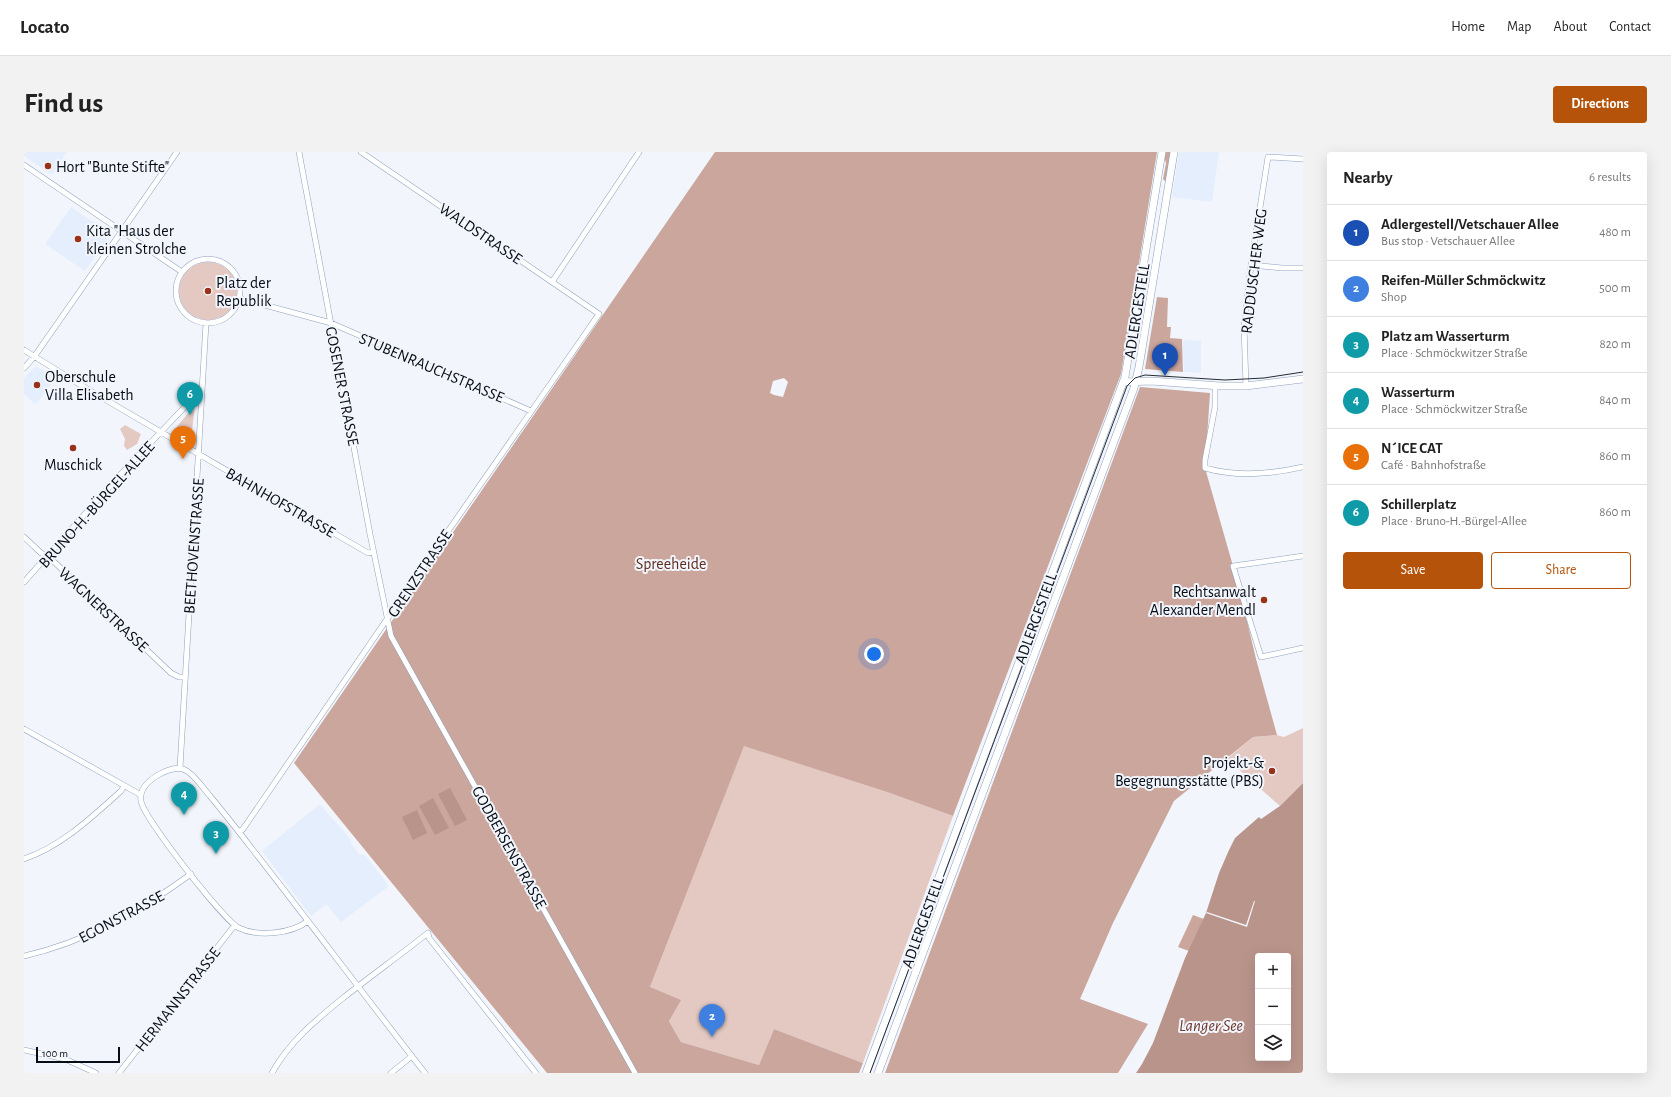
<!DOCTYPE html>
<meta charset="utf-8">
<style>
:root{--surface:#fff;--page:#f2f2f2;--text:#222;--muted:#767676;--line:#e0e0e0;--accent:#b45309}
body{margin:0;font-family:"Alegreya Sans",sans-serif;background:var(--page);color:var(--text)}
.controls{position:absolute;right:12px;bottom:12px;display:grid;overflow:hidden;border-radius:4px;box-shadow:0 4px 16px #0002}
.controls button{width:36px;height:36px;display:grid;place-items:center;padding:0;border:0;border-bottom:1px solid var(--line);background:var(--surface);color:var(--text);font:20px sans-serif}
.scale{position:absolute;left:12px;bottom:10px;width:84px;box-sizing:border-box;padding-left:4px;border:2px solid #070d16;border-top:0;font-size:11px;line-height:14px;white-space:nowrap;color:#070d16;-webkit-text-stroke:3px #f2f6fc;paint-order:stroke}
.you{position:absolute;left:850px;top:502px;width:14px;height:14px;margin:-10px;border:3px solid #fff;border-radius:50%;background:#1a73e8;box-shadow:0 0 0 6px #1a73e833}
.badge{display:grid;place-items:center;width:26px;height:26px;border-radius:50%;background:var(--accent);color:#fff;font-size:13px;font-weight:700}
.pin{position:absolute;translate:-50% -33px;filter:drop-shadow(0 1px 2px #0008)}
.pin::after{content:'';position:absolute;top:21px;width:14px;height:12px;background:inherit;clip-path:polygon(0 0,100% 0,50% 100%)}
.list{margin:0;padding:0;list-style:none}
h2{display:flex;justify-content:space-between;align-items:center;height:52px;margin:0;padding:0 16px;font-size:17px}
h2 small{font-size:13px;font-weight:400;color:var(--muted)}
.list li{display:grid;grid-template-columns:26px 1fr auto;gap:12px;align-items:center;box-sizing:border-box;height:56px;padding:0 16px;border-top:1px solid var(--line)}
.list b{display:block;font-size:15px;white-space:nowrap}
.list p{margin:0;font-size:13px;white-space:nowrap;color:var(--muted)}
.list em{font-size:13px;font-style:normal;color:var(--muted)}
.actions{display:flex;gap:8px;padding:12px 16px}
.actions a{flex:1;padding:9px 0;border:1px solid var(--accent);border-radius:4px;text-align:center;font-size:14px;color:var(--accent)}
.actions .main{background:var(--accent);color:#fff}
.icon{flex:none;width:22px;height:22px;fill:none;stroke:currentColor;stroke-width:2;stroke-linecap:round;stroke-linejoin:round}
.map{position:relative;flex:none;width:1279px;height:921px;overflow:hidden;border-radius:4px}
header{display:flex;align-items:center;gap:24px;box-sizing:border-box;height:56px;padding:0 20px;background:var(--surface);border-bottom:1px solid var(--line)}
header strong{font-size:19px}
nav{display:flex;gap:22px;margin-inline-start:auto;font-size:14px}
.intro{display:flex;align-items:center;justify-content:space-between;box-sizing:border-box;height:96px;padding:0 24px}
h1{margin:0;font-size:28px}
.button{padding:10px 18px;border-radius:4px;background:var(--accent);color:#fff;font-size:14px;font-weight:700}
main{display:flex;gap:24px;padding:0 24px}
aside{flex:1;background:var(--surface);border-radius:4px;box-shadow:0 4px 16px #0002}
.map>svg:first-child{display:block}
</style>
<header>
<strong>Locato</strong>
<nav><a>Home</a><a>Map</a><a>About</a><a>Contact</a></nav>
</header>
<div class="intro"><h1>Find us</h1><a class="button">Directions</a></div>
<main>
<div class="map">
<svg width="1279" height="921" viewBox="0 0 1279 921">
<rect width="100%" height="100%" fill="#f2f6fc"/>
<path fill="#e4eefc" d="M0,0h43l-15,23 -28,-19z
M1155,0h40l-7,50 -40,-5z
M47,55l40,27 -26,37 -40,-27z
M1159,188l18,1v32l-17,-1z
M12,214l19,12 -14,20 -6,6 -11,-10v-16z
M296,652l31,36v3l8,11 6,1 24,31 -48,36 -15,-18 -15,12 -49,-65z"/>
<path fill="#e4c9c3" d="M155 139a29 29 0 1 1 58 0a29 29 0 1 1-58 0Z
M171,253l-4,34 -2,1 -15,-10z
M101,273l16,9 -4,10 -10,6 -3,-4 1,-7 -5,-10z
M1279,576v55l-23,23 -53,-47 26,-22 24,-2 7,2z
M720,593l143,47 66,24 -90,247 -89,-34 -15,36 -78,-23 -31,-55z"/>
<path fill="#cba69d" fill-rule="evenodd" d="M691,0h442l-36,222 -168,442 -66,-24 -143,-46 -94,241 31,13 -12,21 12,21 78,23 15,-36 89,34 -4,10h-312l-253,-310zM760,226l4,4 -5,15 -9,-2 -4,-2 3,-12z
M1140,0h7l-5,30 -3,-3 3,-16 -2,-7z
M1133,145l11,1 -1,29h4l-1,11 12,1 1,33 -38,-3z
M1116,235l70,6 -5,75 34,119 17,72 21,76 -24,2 -79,64 -61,122 -33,76 68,25 -30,49h-233z
M1169,763l11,4 -15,32 -11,-4z"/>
<path fill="#b9948b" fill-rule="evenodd" d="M1279,631v290h-167l6,-9 11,-21 32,-85 21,-45 13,-40 10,-23 6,-12 24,-21 2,2 19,-13zM1234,804h30v102h-30z
M426,636l17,32 -12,6 -17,-32z
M409,646l16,30 -14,7 -16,-29z
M393,658l10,23 -14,7 -11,-23z"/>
<path fill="#f2f6fc" d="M1230,749h1l-8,26 -41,-14 1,-1 39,13z"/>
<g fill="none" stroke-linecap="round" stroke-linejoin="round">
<g stroke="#8ea0bc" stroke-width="6">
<path id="street" d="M275,0l71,382 21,102 244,437
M0,13l158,107
M152 139a32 32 0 1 1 64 0a32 32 0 1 1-64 0Z
M1227,113l31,3h21
M528,130l87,-130
M215,146l92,25 200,88
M0,198l65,40 279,163 6,-1
M0,216l10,-11 143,-205
M1191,234v21l-10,53v8c31,9 67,6 98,-1
M1222,234l-2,-60 7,-61 17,-108 35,2
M0,385l17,16 7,3 123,117 8,4h6
M1279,404l-70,10 28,91 42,-9
M0,430l95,-106 78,-82h4
M0,577l117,66
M156,616l26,-445
M215,680l4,-3 153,-223 203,-292 -238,-162
M0,707c38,-13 68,-42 97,-68l3,-5
M284,769c-17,13 -50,16 -69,7 -15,-7 -96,-111 -98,-127 -2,-12 7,-20 17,-26 9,-5 20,-10 29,-4 9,6 16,17 23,25 15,18 29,36 43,54 58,74 114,149 172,223
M0,804c62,-14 116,-45 167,-82
M0,898l41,9 31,14
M95,921l115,-147
M248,921c17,-31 44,-53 71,-75 28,-22 57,-43 85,-65l1,5 107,135
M367,921l21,-17"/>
</g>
<g stroke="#8ea0bc" stroke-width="8">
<path id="secondary" d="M1099,230l28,-1 69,5h26l57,-7
M842,921l259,-696 37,-225
M854,921l256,-685 5,-21 35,-215"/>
</g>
<use href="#street" stroke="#fff" stroke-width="5"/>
<use href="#secondary" stroke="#fff" stroke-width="7"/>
<path stroke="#252b34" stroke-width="1" d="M846,921l257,-687 8,-8 10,-3 80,5 39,-2 39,-6"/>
</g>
<g fill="#993119" stroke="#f2f6fc" stroke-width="1.5">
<circle cx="24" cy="14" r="4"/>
<circle cx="54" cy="87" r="4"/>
<circle cx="184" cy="139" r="4"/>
<circle cx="13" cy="233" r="4"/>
<circle cx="49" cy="296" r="4"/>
<circle cx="1240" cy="448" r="4"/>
<circle cx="1248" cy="619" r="4"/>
</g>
<g text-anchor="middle" stroke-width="4" stroke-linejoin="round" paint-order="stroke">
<g font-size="16" fill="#070d16" stroke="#f2f6fc" text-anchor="start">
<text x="32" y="20">Hort "Bunte Stifte"</text>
<text x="62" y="84">Kita "Haus der<tspan x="62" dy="18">kleinen Strolche</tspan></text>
<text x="192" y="136">Platz der<tspan x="192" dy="18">Republik</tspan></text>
<text x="21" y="230">Oberschule<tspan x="21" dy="18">Villa Elisabeth</tspan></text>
<text x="49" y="318" text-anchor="middle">Muschick</text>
<text x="1232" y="445" text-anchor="end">Rechtsanwalt<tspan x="1232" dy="18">Alexander Mendl</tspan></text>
<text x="1240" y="616" text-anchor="end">Projekt-&amp;<tspan x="1240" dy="18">Begegnungsstätte (PBS)</tspan></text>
</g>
<g font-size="16" fill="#070d16" stroke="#f2f6fc">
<text transform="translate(457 81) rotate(34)" y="6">WALDSTRASSE</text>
<text transform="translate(1229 119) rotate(-83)" y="6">RADDUSCHER WEG</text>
<text transform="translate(1112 159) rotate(-81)" y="6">ADLERGESTELL</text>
<text transform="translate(408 215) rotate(23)" y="6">STUBENRAUCHSTRASSE</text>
<text transform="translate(319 234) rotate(79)" y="6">GOSENER STRASSE</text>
<text transform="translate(257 350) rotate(30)" y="6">BAHNHOFSTRASSE</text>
<text transform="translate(72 352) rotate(-48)" y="6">BRUNO-H.-BÜRGEL-ALLEE</text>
<text transform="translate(169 394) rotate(-86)" y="6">BEETHOVENSTRASSE</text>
<text transform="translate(395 421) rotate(-56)" y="6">GRENZSTRASSE</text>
<text transform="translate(80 457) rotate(43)" y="6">WAGNERSTRASSE</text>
<text transform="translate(1011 466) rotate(-70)" y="6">ADLERGESTELL</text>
<text transform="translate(486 695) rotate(61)" y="6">GODBERSENSTRASSE</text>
<text transform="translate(97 764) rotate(-28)" y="6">EGONSTRASSE</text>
<text transform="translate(898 770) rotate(-70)" y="6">ADLERGESTELL</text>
<text transform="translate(153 847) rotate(-52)" y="6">HERMANNSTRASSE</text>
</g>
<g font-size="16" fill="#5f2d21" stroke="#f2f6fc">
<text x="647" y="417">Spreeheide</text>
</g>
<g font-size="17" font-style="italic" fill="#6f3b2f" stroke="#f2f6fc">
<text x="1187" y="879">Langer See</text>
</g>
</g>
</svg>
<div class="controls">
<button>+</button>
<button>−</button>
<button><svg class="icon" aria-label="layers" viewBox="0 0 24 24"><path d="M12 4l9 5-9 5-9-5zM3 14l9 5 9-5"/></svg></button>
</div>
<div class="scale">100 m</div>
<div class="you"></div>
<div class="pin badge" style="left:1141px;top:224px;background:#1a4fb4">1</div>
<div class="pin badge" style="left:688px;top:885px;background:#3f7fe0">2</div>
<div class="pin badge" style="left:192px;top:702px;background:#0f9aa8">3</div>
<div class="pin badge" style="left:160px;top:663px;background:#0f9aa8">4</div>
<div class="pin badge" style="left:159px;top:307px;background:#e8710a">5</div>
<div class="pin badge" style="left:166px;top:263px;background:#0f9aa8">6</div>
</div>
<aside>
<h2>Nearby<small>6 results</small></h2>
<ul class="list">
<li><span class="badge" style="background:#1a4fb4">1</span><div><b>Adlergestell/Vetschauer Allee</b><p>Bus stop · Vetschauer Allee</p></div><em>480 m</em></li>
<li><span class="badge" style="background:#3f7fe0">2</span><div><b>Reifen-Müller Schmöckwitz</b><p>Shop</p></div><em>500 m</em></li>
<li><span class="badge" style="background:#0f9aa8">3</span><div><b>Platz am Wasserturm</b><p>Place · Schmöckwitzer Straße</p></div><em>820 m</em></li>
<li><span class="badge" style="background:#0f9aa8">4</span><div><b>Wasserturm</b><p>Place · Schmöckwitzer Straße</p></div><em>840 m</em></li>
<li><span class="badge" style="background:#e8710a">5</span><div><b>N´ICE CAT</b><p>Café · Bahnhofstraße</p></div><em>860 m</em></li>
<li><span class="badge" style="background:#0f9aa8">6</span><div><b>Schillerplatz</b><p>Place · Bruno-H.-Bürgel-Allee</p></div><em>860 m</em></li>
</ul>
<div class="actions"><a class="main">Save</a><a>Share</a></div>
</aside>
</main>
